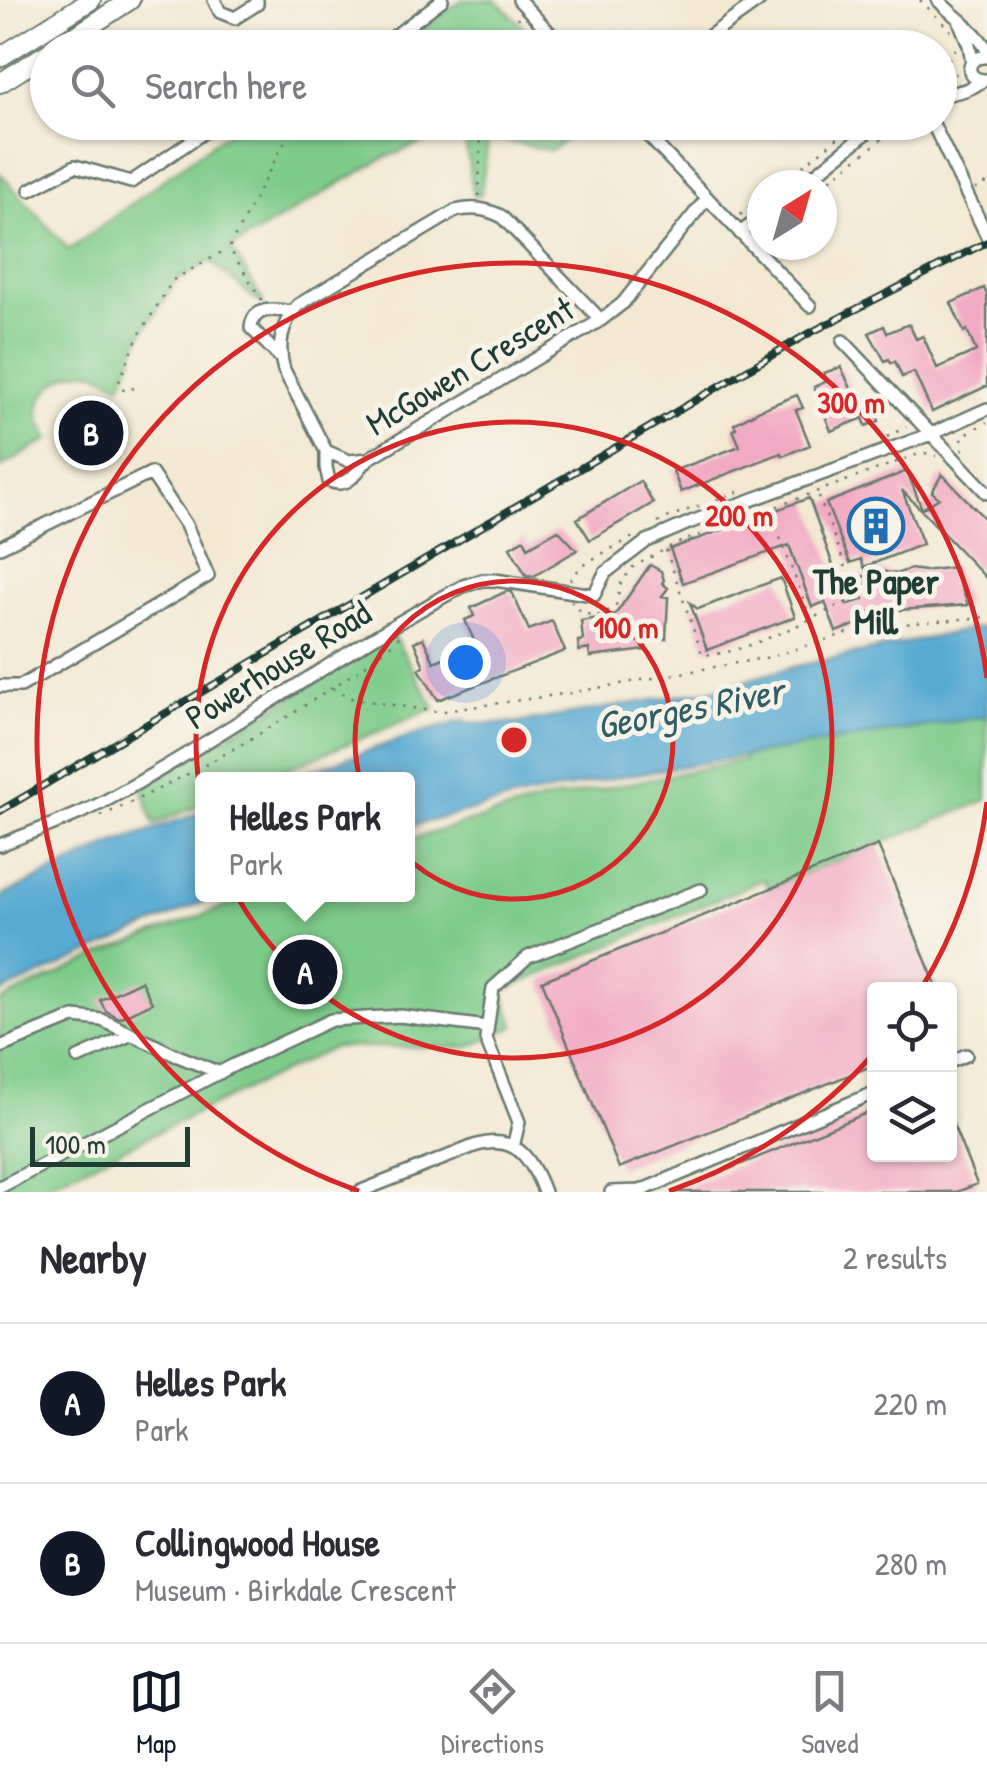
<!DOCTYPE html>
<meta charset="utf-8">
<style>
:root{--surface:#fff;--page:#f2f2f3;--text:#2b2b33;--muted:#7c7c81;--line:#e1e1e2;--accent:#111827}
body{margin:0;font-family:"Patrick Hand",sans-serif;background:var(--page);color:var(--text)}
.controls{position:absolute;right:30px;bottom:30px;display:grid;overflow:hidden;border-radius:10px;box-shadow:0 2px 8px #0004}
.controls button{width:90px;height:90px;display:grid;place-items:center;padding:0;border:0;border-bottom:2px solid var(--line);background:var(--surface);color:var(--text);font:50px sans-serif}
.compass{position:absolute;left:747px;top:170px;width:90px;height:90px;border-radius:50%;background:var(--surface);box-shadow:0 2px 8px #0004;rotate:37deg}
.scale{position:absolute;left:30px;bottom:25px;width:160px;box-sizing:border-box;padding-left:10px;border:5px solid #1f3d34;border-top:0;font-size:28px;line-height:35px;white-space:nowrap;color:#1f3d34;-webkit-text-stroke:8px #f7f3e8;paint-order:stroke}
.you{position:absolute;left:465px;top:662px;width:35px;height:35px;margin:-25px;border:8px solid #fff;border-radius:50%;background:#1a73e8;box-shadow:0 0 0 15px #1a73e833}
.badge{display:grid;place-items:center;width:65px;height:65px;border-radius:50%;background:var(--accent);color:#fff;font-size:32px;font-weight:700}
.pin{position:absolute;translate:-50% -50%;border:5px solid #fff;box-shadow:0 2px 10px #0006}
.popup{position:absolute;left:195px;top:772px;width:220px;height:130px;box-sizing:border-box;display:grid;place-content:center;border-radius:10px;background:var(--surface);filter:drop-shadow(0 2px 8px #0005);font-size:32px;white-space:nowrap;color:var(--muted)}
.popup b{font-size:38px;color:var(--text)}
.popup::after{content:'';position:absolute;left:50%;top:100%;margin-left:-20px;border:20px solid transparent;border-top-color:var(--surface)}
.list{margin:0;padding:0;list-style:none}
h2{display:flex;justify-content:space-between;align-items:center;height:130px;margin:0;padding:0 40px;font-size:42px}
h2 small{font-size:32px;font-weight:400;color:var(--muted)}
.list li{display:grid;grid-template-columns:65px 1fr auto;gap:30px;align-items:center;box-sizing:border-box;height:160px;padding:0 40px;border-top:2px solid var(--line)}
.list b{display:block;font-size:38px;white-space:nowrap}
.list p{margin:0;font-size:32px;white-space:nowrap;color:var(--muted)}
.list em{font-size:32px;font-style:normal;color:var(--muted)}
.icon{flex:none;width:55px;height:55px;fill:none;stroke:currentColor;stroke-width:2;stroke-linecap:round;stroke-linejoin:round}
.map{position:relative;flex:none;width:987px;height:1192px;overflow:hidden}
.search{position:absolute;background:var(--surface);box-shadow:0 2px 8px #0004;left:30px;right:30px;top:30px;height:110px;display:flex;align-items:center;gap:25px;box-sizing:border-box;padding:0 35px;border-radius:55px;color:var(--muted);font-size:38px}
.sheet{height:450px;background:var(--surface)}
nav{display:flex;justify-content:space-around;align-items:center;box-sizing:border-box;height:140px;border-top:2px solid var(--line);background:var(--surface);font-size:28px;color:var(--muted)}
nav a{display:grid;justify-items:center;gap:5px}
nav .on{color:var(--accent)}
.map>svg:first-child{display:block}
</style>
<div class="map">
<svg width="987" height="1192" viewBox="0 0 987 1192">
<rect width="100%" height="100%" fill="#f7f3e8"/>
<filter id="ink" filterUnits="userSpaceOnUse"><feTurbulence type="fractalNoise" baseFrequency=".01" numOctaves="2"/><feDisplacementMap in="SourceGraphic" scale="20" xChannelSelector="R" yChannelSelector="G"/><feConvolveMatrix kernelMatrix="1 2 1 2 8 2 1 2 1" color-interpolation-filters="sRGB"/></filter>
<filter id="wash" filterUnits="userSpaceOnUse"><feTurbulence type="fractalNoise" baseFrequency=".0048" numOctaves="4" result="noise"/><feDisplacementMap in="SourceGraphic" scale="40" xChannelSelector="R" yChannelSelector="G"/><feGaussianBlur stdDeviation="2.25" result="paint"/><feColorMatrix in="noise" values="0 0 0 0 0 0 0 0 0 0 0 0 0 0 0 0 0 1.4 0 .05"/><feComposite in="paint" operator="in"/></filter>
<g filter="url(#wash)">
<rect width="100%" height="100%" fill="#f3e9d3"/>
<path fill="#7dcb8a" stroke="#4e845f" stroke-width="2.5" d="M462,0h34l48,47h-148z
M240,123h346l-35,28 -62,-14 -9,59h-7l-8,-57 -40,3 -43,17 -151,89 32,53h-6l-47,-40 -35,21 -35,55 -19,48c-9,-5 -21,-13 -31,-14 -23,-2 -53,19 -51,45 0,7 8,17 10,23l-49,29v-295l69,77z
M393,635l42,73 -173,71 -60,1v24l-48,20 -12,-36z
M987,716v84l-218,89 -5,-10 -262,112 13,35 -46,21h-135l-301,145h-33v-191l104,-48 151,-58 153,-1v-54l133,-39 203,-41v-4z"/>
<path fill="#58aad3" stroke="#3c7484" stroke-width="2.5" d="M976,628h11v88l-364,60 -107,23 -108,28v-47l-121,-1 129,-45 46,-13 19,3 38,-1 192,-33 86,-24z
M202,812v82l16,1 -218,98v-96l109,-52z"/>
<g id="blocks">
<path fill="#f2aac4" d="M984,288l3,7v91l-55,26 -18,-40 -12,5 -7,-16 -4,2 -2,-4 -4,2 -16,-28 15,-7 3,7 22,-9 7,15 7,-3 14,32 39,-17 -9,-21 -3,2 -13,-29z
M841,367l16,35 13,-5 9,24 -13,5 -3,-8 -32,13 -17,-44 13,-6 -3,-8z
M797,395l6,13 -7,2 14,35 -27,11 -2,-3 -100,39 -8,-21 67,-25 -7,-16 3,-2 -2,-4 28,-15z
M907,471l15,38 17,-11 -7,-6 10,-18 45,47v58l-85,-89 21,54 -59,23 -3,-8 -11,4 -24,-60z
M640,481l13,22 -63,37 -13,-21z
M809,498l38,107 17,-6 -7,-20 11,-4 -3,-7 31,6 14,-5 14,2 30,-4 14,38 -111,8 4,10 -25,9 -11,-30 -13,5 -23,-62 -106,38 -13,-34z
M558,530l19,20 -43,26 -8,-1 -16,-28 14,-8 4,8z
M650,565l11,6 3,9 -2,3 6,5 -6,8 6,1 -2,42 -22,-3 2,14 -56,7 -1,-8 -10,2 -1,-10 5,-1 -2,-19 34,-6z
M781,578l14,39 -88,33 -17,-47 8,6z
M507,591l5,1 17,38 23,-9 13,30 -127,49 -19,-31 5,-3 -10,-24 9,-4 11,24 42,-17 -11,-25 9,-4 -3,-8z
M878,845l60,145h-64v75l-255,103 -77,-187z
M141,981l11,22 -32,15 -14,-7 -6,-11z
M874,1110v44h76v-37l27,67 -20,8h-284z"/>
</g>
</g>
<g filter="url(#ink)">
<use href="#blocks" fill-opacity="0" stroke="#69796c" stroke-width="2.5"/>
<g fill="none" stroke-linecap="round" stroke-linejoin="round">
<g stroke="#69796c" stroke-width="16">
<path id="minor" d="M214,0l6,12 15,6 22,-14v-4
M519,0l45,48
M938,0c16,17 38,30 49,50
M960,23l9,22 3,17
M379,48l63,-48
M693,48l67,-48
M987,57c-23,-2 -23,25 0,23
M940,97c17,-7 24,-3 42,-16
M635,122l175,184
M932,122l55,114
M802,185l78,-63
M30,190l45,-24 56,16 88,-60
M740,233l22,-17
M601,320l-100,-104c-17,-8 -29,-9 -46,-5l-157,94c-17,19 -21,41 -14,65l42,81 23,10 19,-2 233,-139 22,-17 84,-105
M843,341l144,152
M281,358l-30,-30c2,-22 23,-19 40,-16
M326,451v16l3,14c20,8 27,-9 39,-22
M0,547l151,-74 35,52 22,51 -187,110h-21
M0,845c36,-15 72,-26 107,-45 121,-66 234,-148 356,-214l20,-6h12l99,15 11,-22 42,-32 44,-19 240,-88 56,-25
M0,1047l74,-30 28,3 71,34 47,19
M78,1058l54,-24
M950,1062l16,-7
M513,1147l6,-25 -33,-83 7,-51 35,-31 173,-67
M0,1187l234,-122 97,-45 69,-4 87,11
M359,1192l115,-46c41,-13 57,11 70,46
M611,1192l29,-1 234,-98"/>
</g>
<g stroke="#69796c" stroke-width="22">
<path id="highway" d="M57,48l73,-48
M0,57l91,-57
M0,83l48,-30"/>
</g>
<path stroke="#69796c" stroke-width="2.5" stroke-dasharray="2.5 8" stroke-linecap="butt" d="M920,0l31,31
M505,48l13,-31
M940,66l11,-9 5,-10
M947,82l12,-12
M778,185l80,-63
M822,186l78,-61 17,3
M975,189l12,-6
M479,196l2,-74
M740,215l22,-18
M262,300l-33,-52 66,-126
M134,388l-10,3 -5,-9 19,-45 35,-57 54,-31
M887,437l19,-10
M963,451l-2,-9 3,-7 23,-13
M769,508l41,109
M658,523l13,-7 67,-24
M666,550l36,104c33,5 112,-37 144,-52l9,-10 -37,-98
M570,580c13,-20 43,-31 63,-43
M571,601c8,11 18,16 31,14l14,-10 5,-22 12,-16 42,-23 241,-89 9,-2 11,3
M332,688l18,10 87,14 133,-19 200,-36 97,-30 120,-10
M101,816c72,-32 140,-69 206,-112 32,-21 67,-42 94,-69"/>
<use href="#minor" stroke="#fff" stroke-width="11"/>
<use href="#highway" stroke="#fff" stroke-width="18"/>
<g stroke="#1f3d34" stroke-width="8">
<path id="rail" d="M0,811l806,-476 181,-93"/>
</g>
<use href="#rail" stroke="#f7f3e8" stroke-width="4" stroke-dasharray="11" stroke-linecap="butt"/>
</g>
</g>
<g fill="none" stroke="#d62828" stroke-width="5">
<circle cx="514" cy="740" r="159"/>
<circle cx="514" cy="740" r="318"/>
<path d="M987 802A477 477 0 0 1 921 989M874 1053A477 477 0 0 1 669 1191M359 1191A477 477 0 1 1 987 678"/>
</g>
<defs>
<g id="building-ring" transform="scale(2.875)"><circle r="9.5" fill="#f7f3e8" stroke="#1f6fb2" stroke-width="1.5"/><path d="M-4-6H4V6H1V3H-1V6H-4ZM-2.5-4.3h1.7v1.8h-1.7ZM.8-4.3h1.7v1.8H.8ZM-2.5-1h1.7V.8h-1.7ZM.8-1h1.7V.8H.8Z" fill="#1f6fb2"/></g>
</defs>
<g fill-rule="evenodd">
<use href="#building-ring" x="876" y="526"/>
</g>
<g text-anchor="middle" stroke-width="10" stroke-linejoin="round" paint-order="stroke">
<g font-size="35" fill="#1f3d34" stroke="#f7f3e8">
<text transform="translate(470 366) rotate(-31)" y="12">McGowen Crescent</text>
<text transform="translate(278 665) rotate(-32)" y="12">Powerhouse Road</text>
</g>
<g font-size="35" font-weight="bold" fill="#1f3d34" stroke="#f7f3e8">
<text x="876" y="594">The Paper<tspan x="876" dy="40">Mill</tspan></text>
</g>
<g font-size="38" font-style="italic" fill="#305e64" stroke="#f7f3e8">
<text transform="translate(690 708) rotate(-11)" y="13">Georges River</text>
</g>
</g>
<circle cx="514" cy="740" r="15" fill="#d62828" stroke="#f7f3e8" stroke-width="5"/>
<g font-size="30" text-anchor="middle" font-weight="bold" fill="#d62828" stroke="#f7f3e8" stroke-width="10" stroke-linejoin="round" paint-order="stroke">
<text x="851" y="413">300 m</text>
<text x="739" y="526">200 m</text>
<text x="626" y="638">100 m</text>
</g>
</svg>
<div class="controls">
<button><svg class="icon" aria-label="locate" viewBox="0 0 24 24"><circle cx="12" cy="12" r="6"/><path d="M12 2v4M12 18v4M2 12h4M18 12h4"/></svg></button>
<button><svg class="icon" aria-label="layers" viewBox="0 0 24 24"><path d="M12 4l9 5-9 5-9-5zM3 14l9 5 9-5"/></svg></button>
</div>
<svg class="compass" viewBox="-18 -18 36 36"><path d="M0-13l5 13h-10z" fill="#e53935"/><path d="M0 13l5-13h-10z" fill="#7c7c81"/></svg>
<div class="scale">100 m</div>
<div class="you"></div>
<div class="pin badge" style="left:305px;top:972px">A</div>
<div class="popup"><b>Helles Park</b>Park</div>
<div class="pin badge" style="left:91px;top:433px">B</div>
<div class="search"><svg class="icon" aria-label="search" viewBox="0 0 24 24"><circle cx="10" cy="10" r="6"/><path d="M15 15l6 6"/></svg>Search here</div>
</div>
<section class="sheet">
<h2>Nearby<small>2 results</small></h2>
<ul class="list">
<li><span class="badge">A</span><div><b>Helles Park</b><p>Park</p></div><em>220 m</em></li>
<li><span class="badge">B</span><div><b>Collingwood House</b><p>Museum · Birkdale Crescent</p></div><em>280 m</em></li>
</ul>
</section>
<nav>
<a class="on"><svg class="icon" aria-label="map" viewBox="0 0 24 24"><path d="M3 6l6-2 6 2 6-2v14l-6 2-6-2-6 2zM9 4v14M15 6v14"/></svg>Map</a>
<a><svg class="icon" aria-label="directions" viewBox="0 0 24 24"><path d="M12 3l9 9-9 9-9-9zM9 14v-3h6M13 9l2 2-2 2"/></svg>Directions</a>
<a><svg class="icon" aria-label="saved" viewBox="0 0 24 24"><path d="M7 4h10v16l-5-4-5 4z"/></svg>Saved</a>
</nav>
